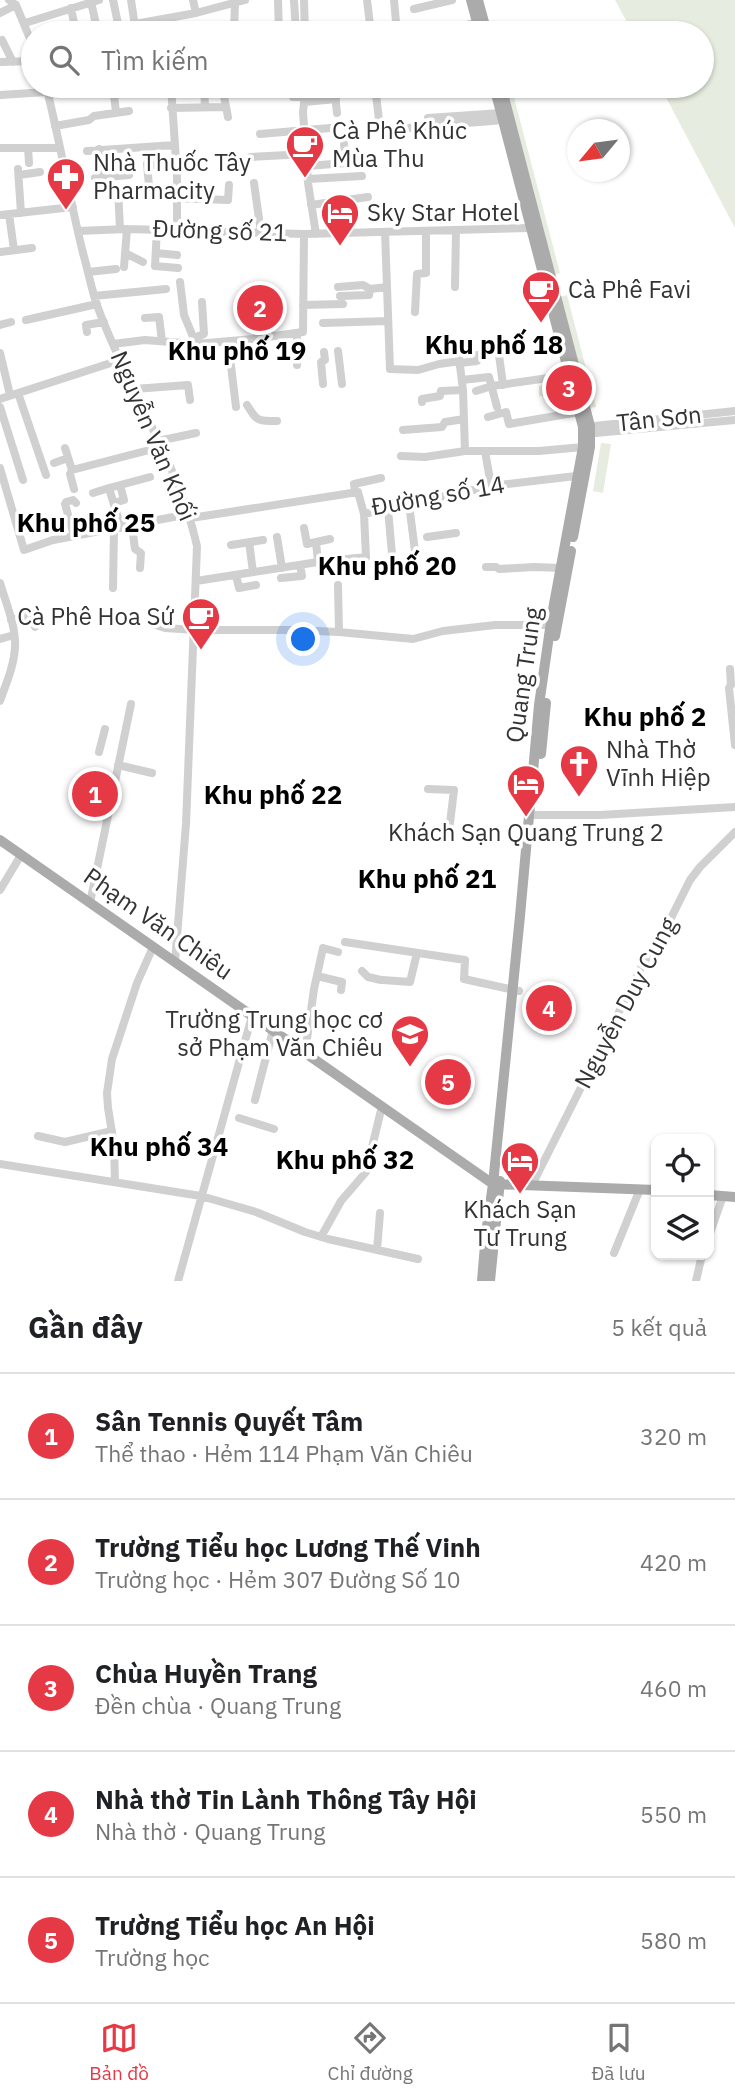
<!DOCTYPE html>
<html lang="vi">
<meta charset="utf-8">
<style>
:root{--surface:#fff;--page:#f2f2f2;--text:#202124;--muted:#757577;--line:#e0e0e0;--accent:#e63946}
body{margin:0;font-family:"IBM Plex Sans",sans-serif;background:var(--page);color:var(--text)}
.controls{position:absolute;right:21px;bottom:21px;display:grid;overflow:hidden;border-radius:14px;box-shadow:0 2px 5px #0004}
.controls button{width:63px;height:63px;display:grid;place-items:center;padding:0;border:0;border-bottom:2px solid var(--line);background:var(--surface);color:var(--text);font:35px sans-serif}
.compass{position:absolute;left:567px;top:119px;width:63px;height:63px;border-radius:50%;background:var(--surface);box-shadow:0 2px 5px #0004;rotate:241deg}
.you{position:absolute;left:304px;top:640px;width:24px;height:24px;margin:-18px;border:5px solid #fff;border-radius:50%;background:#1a73e8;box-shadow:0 0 0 10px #1a73e833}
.badge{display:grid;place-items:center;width:46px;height:46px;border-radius:50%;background:var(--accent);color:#fff;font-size:23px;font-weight:700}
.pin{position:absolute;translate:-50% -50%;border:4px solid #fff;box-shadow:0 2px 7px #0006}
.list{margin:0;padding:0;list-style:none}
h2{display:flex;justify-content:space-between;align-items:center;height:91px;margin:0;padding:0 28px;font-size:30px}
h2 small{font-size:23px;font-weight:400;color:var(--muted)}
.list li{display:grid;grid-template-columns:46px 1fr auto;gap:21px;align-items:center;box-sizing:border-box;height:126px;padding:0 28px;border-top:2px solid var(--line)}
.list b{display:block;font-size:26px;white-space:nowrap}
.list p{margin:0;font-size:23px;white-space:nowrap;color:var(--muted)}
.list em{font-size:23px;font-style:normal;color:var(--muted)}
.icon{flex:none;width:38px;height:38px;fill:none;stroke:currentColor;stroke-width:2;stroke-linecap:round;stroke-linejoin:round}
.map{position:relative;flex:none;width:735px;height:1281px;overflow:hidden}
.search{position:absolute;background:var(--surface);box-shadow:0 2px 5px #0004;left:21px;right:21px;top:21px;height:77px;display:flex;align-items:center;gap:18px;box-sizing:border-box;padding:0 24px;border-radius:38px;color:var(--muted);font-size:26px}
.sheet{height:721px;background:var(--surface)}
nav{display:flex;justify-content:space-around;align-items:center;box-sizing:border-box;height:98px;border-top:2px solid var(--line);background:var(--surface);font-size:19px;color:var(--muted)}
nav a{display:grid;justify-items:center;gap:4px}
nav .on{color:var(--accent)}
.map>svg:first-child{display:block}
</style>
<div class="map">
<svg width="735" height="1281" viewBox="0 0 735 1281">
<rect width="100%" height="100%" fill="#fff"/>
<path fill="#e6ecdf" d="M615,0h120v228l-75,-142h42v-53h-69z
M504,86h7l49,187 -7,2z
M567,295l29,112 -8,1 -29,-111z
M566,381l2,15h-29v-10z
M601,443l10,1 -8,49 -10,-2z
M86,778l24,5 -6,27 -25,-5z"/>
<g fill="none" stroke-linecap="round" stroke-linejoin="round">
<path stroke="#d0d0d0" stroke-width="8" d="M9,0l7,5 17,41
M113,0l7,33
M131,0l5,33
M193,0l3,13
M278,0l1,33
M294,0l2,33
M304,0l1,33
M367,0l4,33
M394,0l3,33
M91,2l7,31
M71,8l5,25
M414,9l38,-9
M0,13l16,-8
M146,22l1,11
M25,23l74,-23
M135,24l61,-11 49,-13
M234,33l1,-31
M419,33l-2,-5 11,-2 16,5 33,-9
M0,41l2,-1 11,22
M0,62l33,-1
M46,86c14,55 23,111 37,167 5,17 8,35 14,52 29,82 81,156 100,241l-11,278 -11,138
M171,86l6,89v55
M204,86l1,21
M222,86l6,31
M293,86v11h12
M306,86l-3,26 5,71 8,51
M334,86l3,27
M375,86l4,34
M113,87l3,25
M47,90l72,-4
M0,95l47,-3
M305,102l31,-3
M171,108l55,-1
M55,126l34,-6 5,-4 35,-5
M429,126l-1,-8 73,-5
M385,130l118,-10
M260,134l70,-6
M0,148h60
M28,148l1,15
M99,149l5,28
M87,151l88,-6
M251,157l55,-3
M307,166l39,-3 -2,-19
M18,169l3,44
M19,175l21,-3
M95,178l34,-3
M308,179l54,-3
M254,183l7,50
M149,186l-2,-22 29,3
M118,189l2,40
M177,198l51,2 1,-15
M311,205l57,-8
M9,214l5,36
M0,215l73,-8
M157,229l-2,37 23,2
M78,231l49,-2 177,5 227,-6
M385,232l5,137 28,1 21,-6 21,-3
M0,252l32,-4
M125,253l18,9
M156,253l21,2
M124,267l3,-38
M88,272l28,-3
M180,282l4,33 12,29
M338,287l25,-2 7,4 17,-2
M455,287l1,-56
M94,296l72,-7
M340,296l29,-1 1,-6
M303,305l40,-1
M415,312l2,-38 9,-1v-42
M145,318l14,-1 3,24
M26,320l71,-16
M323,323l65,-2
M0,325l11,-3
M87,332l-1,-7 18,-3
M297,334v31
M194,338l10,-4 -2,-32
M228,341l8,66
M457,342l6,48 2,61
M113,344l32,-4 51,4 57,-5 50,-7 1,-98
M338,351l4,33
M0,353l10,42
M499,355l4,30
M460,363l17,-2v-6
M462,380l27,-3 8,30
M323,384l-2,-22 4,-2 -1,-8
M134,389l54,-4 2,15
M476,391l16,-5 77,-11
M18,393l28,82
M0,399l120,-39
M422,402v-3l18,-3 1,-5 22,-1
M247,405c10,16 10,16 30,16
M0,407l23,73
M488,417l18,-5 3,12 70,-12
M585,427l150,-16
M403,430l39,-3 3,-5 19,-3
M585,434l150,-14
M158,441l38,-8
M65,448l7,22
M485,451l6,35
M401,456l24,1 40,-6h74l44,-4
M54,463l14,-5
M0,468l24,82 29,-10 136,-26
M74,489l-4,-15 2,-4 89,-23
M355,492l-1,-8 27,-6
M93,493l16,-5
M114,503l10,-3 -4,-15
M409,504l6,47
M388,509l4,45
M191,518l167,-26 6,22 127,-28 85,-10
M132,526l3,23 6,4 -1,15
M121,528l-12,-40 41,-11
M304,528l3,16 23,-5
M74,536l-9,-32 1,-2 7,-2 3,3
M277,537l5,31
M427,537l29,-4
M249,542l4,30
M316,542l2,20
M231,545l32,-5
M486,567h10l3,2 35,-2 27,1
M236,575l3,13 17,-3
M281,578l21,-2 -2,-11
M196,581l122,-19 48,-5 -2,-43
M0,583c6,20 16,43 15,64 -1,19 -9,37 -15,54
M338,585l1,47
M113,588l1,-59
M11,620l20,-4 4,11
M149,623l16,5 30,2h99l45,2 74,7 30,-8 52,-6h61
M0,639l14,-4
M730,669l1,16 -2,3 6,57
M99,752l6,-23
M118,765l34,8
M428,789l26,1 -4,33
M534,815h66l135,-8
M0,890l21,-35
M90,903l41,-199
M345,942l120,18 -1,19 55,12
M362,971l6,6 13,3
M317,976l25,6 -1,8
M383,980l27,2 7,-29
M305,1053l9,-64 9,-41 15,4
M255,1100l18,-70
M239,1118l35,11
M38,1136l27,6 47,-11
M0,1164l201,32 55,16 49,20 23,7 90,20
M115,1182l-1,-37 -6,-37 -1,-15 5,-34 25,-76 16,-36
M532,1185l111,-221 24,-38 23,-46 10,-13 35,-35
M709,1236l14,-40
M321,1237l20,-36 25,-29 16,-66
M377,1250l3,-37
M614,1253l26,-64
M178,1281l74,-265
M696,1281l6,-26"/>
<path stroke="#ababab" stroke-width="10" d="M471,0l9,33
M478,0l9,33
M501,86l89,340v21l-17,90
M555,636l16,-85
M541,754l5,-51
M0,840l493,344 163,6
M709,1195l26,2
M482,1281l4,-48 7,-49 27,-268 19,-211 13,-90 31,-168v-20l-89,-341
M490,1281l10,-100"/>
</g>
<defs>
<g id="cafe-pin" transform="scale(2.0125)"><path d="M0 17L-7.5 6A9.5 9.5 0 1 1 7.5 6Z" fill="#e63946" stroke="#fff"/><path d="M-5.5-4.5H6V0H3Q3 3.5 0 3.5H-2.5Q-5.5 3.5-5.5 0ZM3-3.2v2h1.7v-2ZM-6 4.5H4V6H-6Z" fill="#fff"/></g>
<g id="pharmacy-pin" transform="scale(2.0125)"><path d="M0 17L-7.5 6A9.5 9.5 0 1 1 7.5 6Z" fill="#e63946" stroke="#fff"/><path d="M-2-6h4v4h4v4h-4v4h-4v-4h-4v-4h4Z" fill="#fff"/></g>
<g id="hotel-pin" transform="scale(2.0125)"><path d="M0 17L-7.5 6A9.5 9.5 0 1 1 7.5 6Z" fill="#e63946" stroke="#fff"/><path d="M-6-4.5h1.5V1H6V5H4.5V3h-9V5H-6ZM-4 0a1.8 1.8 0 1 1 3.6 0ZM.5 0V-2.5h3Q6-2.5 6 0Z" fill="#fff"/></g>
<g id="church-pin" transform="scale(2.0125)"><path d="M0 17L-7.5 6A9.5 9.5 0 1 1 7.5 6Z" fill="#e63946" stroke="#fff"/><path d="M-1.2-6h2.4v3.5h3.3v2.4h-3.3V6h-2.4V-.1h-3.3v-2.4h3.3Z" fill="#fff"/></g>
<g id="school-pin" transform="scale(2.0125)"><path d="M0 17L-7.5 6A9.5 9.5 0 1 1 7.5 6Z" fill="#e63946" stroke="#fff"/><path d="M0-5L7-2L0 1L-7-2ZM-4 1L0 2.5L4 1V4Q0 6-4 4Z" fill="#fff"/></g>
</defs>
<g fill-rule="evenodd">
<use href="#cafe-pin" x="305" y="145"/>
<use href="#pharmacy-pin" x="66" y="177"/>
<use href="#hotel-pin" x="340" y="213"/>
<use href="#cafe-pin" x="541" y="290"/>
<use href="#cafe-pin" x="201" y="617"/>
<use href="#church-pin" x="579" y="764"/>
<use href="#hotel-pin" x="526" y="784"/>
<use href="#school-pin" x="410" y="1034"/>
<use href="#hotel-pin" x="520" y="1161"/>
</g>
<g text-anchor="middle" stroke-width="7" stroke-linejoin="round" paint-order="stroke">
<g font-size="24" fill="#333" stroke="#fff" text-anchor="start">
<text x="332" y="139">Cà Phê Khúc<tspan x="332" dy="28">Mùa Thu</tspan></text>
<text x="93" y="171">Nhà Thuốc Tây<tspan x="93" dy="28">Pharmacity</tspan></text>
<text x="367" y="221">Sky Star Hotel</text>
<text x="568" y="298">Cà Phê Favi</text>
<text x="174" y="625" text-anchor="end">Cà Phê Hoa Sứ</text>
<text x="606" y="758">Nhà Thờ<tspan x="606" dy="28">Vĩnh Hiệp</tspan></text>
<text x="526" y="841" text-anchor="middle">Khách Sạn Quang Trung 2</text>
<text x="383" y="1028" text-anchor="end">Trường Trung học cơ<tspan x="383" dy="28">sở Phạm Văn Chiêu</tspan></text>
<text x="520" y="1218" text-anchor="middle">Khách Sạn<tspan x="520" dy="28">Tư Trung</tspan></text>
</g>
<g font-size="24" fill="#333" stroke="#fff">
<text transform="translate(220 231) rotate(2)" y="8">Đường số 21</text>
<text transform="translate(659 419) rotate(-6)" y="8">Tân Sơn</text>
<text transform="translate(153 436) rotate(67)" y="8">Nguyễn Văn Khối</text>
<text transform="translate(438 496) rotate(-10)" y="8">Đường số 14</text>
<text transform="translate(524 675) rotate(-82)" y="8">Quang Trung</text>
<text transform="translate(158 924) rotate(35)" y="8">Phạm Văn Chiêu</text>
<text transform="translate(626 1003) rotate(-62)" y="8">Nguyễn Duy Cung</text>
</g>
<g font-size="26" font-weight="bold" fill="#000" stroke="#fff">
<text x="494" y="354">Khu phố 18</text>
<text x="237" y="360">Khu phố 19</text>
<text x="86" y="532">Khu phố 25</text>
<text x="387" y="575">Khu phố 20</text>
<text x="645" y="726">Khu phố 2</text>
<text x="273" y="804">Khu phố 22</text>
<text x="427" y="888">Khu phố 21</text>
<text x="159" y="1156">Khu phố 34</text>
<text x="345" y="1169">Khu phố 32</text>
</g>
</g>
</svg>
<div class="controls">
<button><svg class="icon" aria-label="locate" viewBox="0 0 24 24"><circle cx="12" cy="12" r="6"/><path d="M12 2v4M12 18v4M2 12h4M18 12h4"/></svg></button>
<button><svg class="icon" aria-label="layers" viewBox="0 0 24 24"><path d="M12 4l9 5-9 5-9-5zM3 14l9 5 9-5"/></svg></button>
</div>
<svg class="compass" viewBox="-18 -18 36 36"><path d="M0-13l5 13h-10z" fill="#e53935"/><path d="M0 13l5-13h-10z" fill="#757577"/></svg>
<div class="you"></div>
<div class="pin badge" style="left:95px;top:794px">1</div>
<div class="pin badge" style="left:260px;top:308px">2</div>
<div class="pin badge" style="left:569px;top:388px">3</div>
<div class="pin badge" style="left:549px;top:1008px">4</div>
<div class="pin badge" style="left:448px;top:1082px">5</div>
<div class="search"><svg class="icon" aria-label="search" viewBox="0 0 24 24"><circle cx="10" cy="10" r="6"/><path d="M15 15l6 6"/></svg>Tìm kiếm</div>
</div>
<section class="sheet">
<h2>Gần đây<small>5 kết quả</small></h2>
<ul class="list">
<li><span class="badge">1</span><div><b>Sân Tennis Quyết Tâm</b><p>Thể thao · Hẻm 114 Phạm Văn Chiêu</p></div><em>320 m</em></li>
<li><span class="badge">2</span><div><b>Trường Tiểu học Lương Thế Vinh</b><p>Trường học · Hẻm 307 Đường Số 10</p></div><em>420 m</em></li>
<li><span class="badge">3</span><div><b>Chùa Huyền Trang</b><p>Đền chùa · Quang Trung</p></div><em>460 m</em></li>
<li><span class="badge">4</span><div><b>Nhà thờ Tin Lành Thông Tây Hội</b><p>Nhà thờ · Quang Trung</p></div><em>550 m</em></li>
<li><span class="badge">5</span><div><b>Trường Tiểu học An Hội</b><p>Trường học</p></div><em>580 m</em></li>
</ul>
</section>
<nav>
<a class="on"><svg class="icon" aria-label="map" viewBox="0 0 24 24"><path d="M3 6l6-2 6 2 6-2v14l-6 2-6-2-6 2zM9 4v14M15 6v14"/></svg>Bản đồ</a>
<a><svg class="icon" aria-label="directions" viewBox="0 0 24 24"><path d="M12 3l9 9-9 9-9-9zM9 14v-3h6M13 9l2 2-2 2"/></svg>Chỉ đường</a>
<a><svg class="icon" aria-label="saved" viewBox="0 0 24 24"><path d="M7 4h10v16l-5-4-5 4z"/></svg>Đã lưu</a>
</nav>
